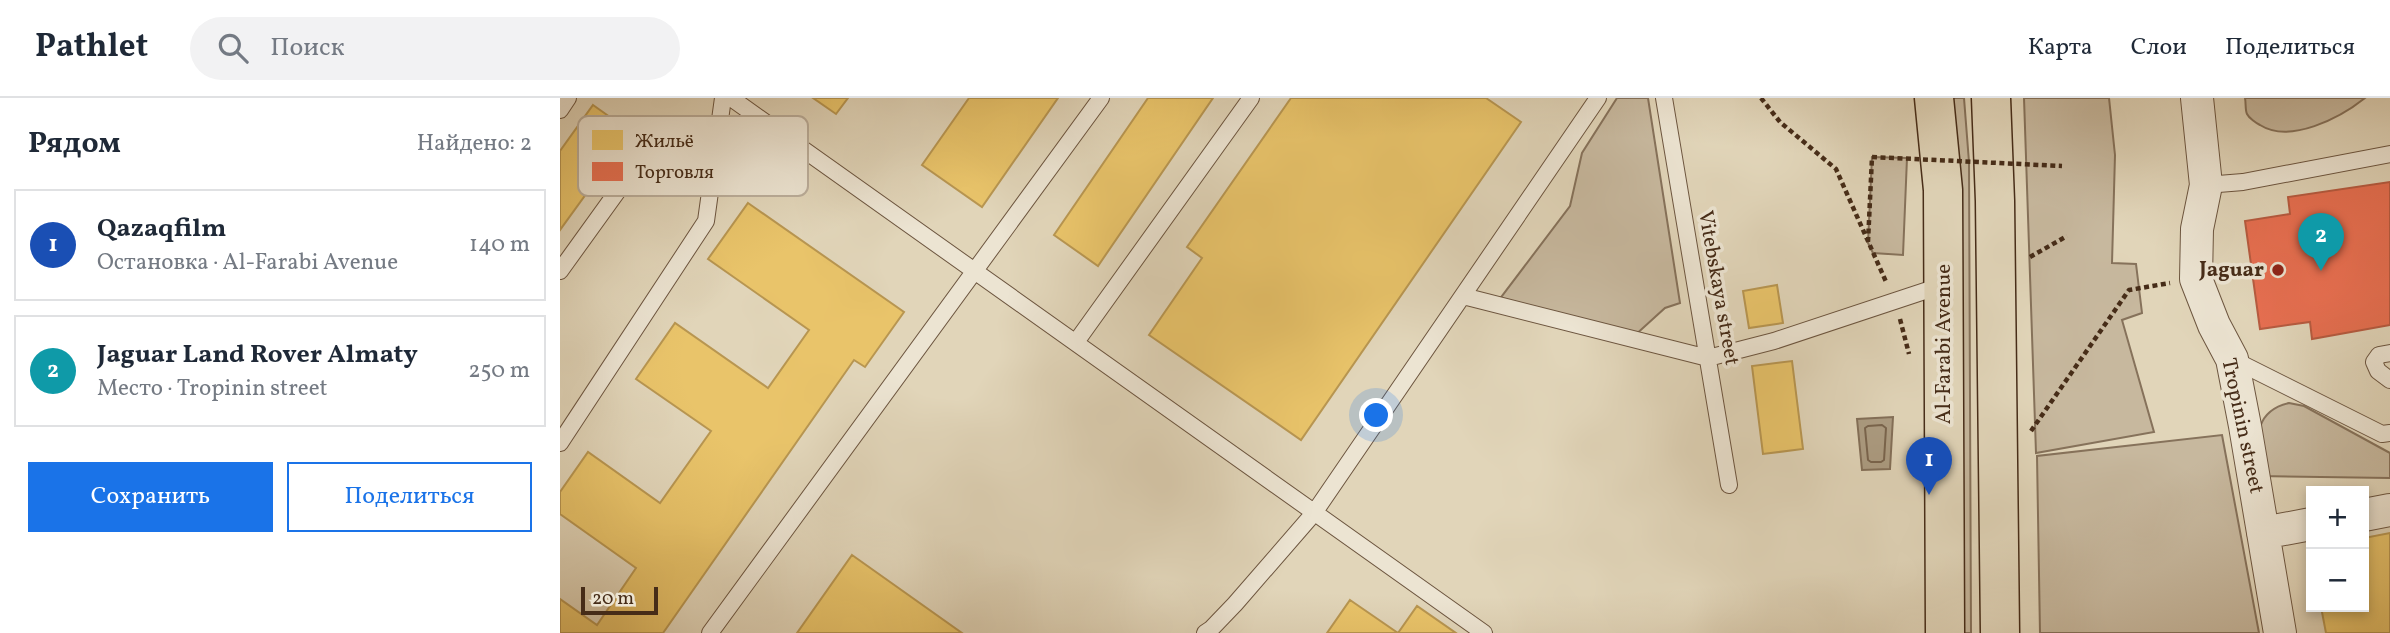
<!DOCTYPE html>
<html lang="ru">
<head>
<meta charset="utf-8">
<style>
  body { margin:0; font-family:Vollkorn,serif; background:#f2f2f3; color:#1f2937 }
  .controls { position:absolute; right:21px; bottom:21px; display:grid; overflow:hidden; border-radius:0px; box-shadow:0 4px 10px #0003 }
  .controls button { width:63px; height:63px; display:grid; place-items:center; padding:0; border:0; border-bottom:2px solid #e0e1e3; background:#fff; color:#1f2937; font:35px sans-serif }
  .scale { position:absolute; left:21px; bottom:18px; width:77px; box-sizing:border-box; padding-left:7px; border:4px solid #462c18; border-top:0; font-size:19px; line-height:24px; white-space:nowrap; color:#462c18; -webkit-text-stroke:5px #ece4d2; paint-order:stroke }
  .you { position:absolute; left:817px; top:318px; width:24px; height:24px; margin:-18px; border:5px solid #fff; border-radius:50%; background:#1a73e8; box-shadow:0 0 0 10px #1a73e833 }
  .badge { display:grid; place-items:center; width:46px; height:46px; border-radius:50%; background:#1a73e8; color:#fff; font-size:23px; font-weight:700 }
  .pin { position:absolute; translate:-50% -58px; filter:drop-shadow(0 2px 4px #0008) }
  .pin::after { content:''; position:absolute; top:37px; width:24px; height:21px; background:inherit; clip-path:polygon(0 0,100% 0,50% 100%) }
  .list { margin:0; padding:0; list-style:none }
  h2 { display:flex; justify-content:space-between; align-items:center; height:91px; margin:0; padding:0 28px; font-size:30px }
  h2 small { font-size:23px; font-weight:400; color:#747a83 }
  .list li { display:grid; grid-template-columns:46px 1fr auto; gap:21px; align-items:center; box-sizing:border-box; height:112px; margin:0 14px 14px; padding:0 14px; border:2px solid #e0e1e3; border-radius:0px }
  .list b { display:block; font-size:26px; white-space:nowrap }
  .list p { margin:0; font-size:23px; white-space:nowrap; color:#747a83 }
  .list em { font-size:23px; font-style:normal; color:#747a83 }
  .actions { display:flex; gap:14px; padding:21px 28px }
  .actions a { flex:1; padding:16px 0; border:2px solid #1a73e8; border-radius:0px; text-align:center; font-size:24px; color:#1a73e8 }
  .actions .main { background:#1a73e8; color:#fff }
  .icon { flex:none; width:38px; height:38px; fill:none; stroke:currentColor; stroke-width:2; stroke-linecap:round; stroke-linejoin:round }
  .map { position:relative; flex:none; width:1830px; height:535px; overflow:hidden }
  header { display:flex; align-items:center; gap:42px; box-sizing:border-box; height:98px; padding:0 35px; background:#fff; border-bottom:2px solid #e0e1e3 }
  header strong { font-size:33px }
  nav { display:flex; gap:38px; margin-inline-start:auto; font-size:24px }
  .search { width:490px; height:63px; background:#f2f2f3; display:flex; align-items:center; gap:18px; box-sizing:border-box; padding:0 24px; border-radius:38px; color:#747a83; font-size:26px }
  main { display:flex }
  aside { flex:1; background:#fff }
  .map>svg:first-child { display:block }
  .green { fill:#c7b89e; stroke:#86725b; stroke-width:2 }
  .water { fill:#ac9c82; stroke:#836f58; stroke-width:2 }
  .homes { fill:#e9c46a; stroke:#b89651; stroke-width:2 }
  .shops { fill:#e76f51; stroke:#b75b40; stroke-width:2 }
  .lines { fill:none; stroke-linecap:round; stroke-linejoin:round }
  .shore { stroke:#79644d; stroke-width:2 }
  .lane-casing { stroke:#6d5640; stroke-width:18 }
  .street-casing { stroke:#6d5640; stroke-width:34 }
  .primary-casing { stroke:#462c18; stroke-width:41 }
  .path { stroke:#462c18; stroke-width:4.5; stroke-dasharray:5 3.5; stroke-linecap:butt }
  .lane { stroke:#ece4d2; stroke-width:16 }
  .street { stroke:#ece4d2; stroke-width:32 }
  .primary { stroke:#e1d5b9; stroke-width:38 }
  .path-bridge { stroke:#462c18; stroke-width:4.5; stroke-dasharray:5 3.5; stroke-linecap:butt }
  .poi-dot { fill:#8f2418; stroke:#ece4d2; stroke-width:2.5 }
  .labels { text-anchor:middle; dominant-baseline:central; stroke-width:7; stroke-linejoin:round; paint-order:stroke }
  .poi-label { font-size:21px; font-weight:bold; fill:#462c18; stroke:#ece4d2; text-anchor:end }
  .street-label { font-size:21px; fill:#462c18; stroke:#ece4d2 }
  .key { fill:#ece4d2; stroke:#baad9a; stroke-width:2 }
  .key-label { font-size:19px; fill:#462c18 }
</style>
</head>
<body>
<header>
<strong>Pathlet</strong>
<div class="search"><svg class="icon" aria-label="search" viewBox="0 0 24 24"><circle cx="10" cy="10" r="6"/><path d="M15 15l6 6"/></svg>Поиск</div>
<nav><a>Карта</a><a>Слои</a><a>Поделиться</a></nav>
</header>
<main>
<aside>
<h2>Рядом<small>Найдено: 2</small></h2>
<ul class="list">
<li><span class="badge" style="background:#1a4fb4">1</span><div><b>Qazaqfilm</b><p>Остановка · Al-Farabi Avenue</p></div><em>140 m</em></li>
<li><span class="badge" style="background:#0f9aa8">2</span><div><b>Jaguar Land Rover Almaty</b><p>Место · Tropinin street</p></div><em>250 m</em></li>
</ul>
<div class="actions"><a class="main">Сохранить</a><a>Поделиться</a></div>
</aside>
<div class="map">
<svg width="1830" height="535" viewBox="0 0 1830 535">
  <rect width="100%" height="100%" fill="#e1d5b9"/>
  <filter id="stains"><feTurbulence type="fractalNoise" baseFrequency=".00286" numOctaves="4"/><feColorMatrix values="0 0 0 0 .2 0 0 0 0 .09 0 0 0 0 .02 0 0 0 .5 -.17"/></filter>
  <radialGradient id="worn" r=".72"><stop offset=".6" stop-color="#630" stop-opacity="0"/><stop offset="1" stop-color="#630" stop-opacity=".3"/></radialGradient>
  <path class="green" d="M1057 0H1088L1120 205 1105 210 1072 240 936 206 1010 108 1022 55Z
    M1386 0H1404L1409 64 1411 535H1399Z
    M1464 0H1549L1555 57 1552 165 1576 166 1582 215 1562 222 1594 334 1476 355Z
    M1685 0H1805C1780 20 1730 46 1700 27 1696 25 1689 20 1687 16 1685 12 1686 4 1685 0Z
    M1312 59 1347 60 1343 157 1313 155 1308 145Z
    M1729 305 1744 308 1830 355V380L1699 378C1698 347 1690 314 1729 305Z
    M1662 337 1699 535H1480L1477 358Z"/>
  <path class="water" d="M1333 319 1330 371 1302 372 1297 321Z"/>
  <path class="homes" d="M253 0H288L276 16Z
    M409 0H498L422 109 362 67Z
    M588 0H653L538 168 494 137Z
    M731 0H926L961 24 741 342 589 237 642 160 627 149Z
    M33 7 71 34 0 132V53Z
    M188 105 344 214 305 269 294 262 103 535H0V501L37 527 76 470 0 416V394L28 354 100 405 151 333 76 281 115 225 208 290 249 232 148 161Z
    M1217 187 1223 225 1189 230 1183 193Z
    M1232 263 1243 351 1203 356 1192 268Z
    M1830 435V535H1766L1761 509H1804V440Z
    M292 457 402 535H237Z
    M790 502 838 535 857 508 896 535H767Z"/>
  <path class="shops" d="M1830 84V227L1752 241 1750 224 1700 231 1685 123 1730 116 1728 99Z"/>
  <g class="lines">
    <path class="shore" d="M1322 327 1326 330 1324 362 1321 364H1311L1308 362 1305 330 1308 328Z"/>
    <g class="lane-casing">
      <path id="lane" d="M171 0 924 535
        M1104 0 1169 387
        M0 12 8 0
        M1646 87 1683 84 1830 56
        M0 173 85 55
        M903 198 1148 260 1214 243 1383 187
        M516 244 691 0
        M1830 255 1819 257 1814 264 1818 273 1830 282
        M1672 261 1822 336 1830 335
        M0 345 146 123 163 0
        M150 535 541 0
        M645 535 651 531 675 506 754 415 1038 0"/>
    </g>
    <g class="street-casing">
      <path id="street" d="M1637 0 1646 87 1637 131 1636 181 1654 227 1672 261 1685 328 1720 535
        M1804 417 1830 412
        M1703 435 1751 426"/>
    </g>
    <g class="primary-casing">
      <path id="primary" d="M1374 0 1383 92 1385 535
        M1431 0 1435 103 1440 535"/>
    </g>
    <path class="path" d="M1201 0 1220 24 1276 71 1327 186
      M1308 144 1312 59
      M1470 159 1507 138
      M1340 221 1349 256
      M1471 333 1569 192 1610 185"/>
    <use href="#lane" class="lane"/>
    <use href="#street" class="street"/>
    <use href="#primary" class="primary"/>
    <path class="path-bridge" d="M1312 59 1502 68"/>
  </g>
  <circle class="poi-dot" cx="1718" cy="172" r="7"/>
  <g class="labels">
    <g class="poi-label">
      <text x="1704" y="172">Jaguar</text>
    </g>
    <g class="street-label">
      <text transform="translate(1158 190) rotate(80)">Vitebskaya street</text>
      <text transform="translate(1384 246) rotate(-90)">Al-Farabi Avenue</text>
      <text transform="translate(1682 328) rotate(78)">Tropinin street</text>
    </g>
  </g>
  <rect x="18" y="18" width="230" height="80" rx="10" class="key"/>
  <rect x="32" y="32" width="31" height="20" fill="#e9c46a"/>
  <rect x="32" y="64" width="31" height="19" fill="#e76f51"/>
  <g class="key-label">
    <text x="75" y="49">Жильё</text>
    <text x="75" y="80">Торговля</text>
  </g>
  <rect width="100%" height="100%" filter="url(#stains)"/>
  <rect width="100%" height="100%" fill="url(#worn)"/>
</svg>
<div class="controls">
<button>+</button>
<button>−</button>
</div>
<div class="scale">20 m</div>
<div class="you"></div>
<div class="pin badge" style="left:1369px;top:397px;background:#1a4fb4">1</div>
<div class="pin badge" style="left:1761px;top:173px;background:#0f9aa8">2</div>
</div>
</main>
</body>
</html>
